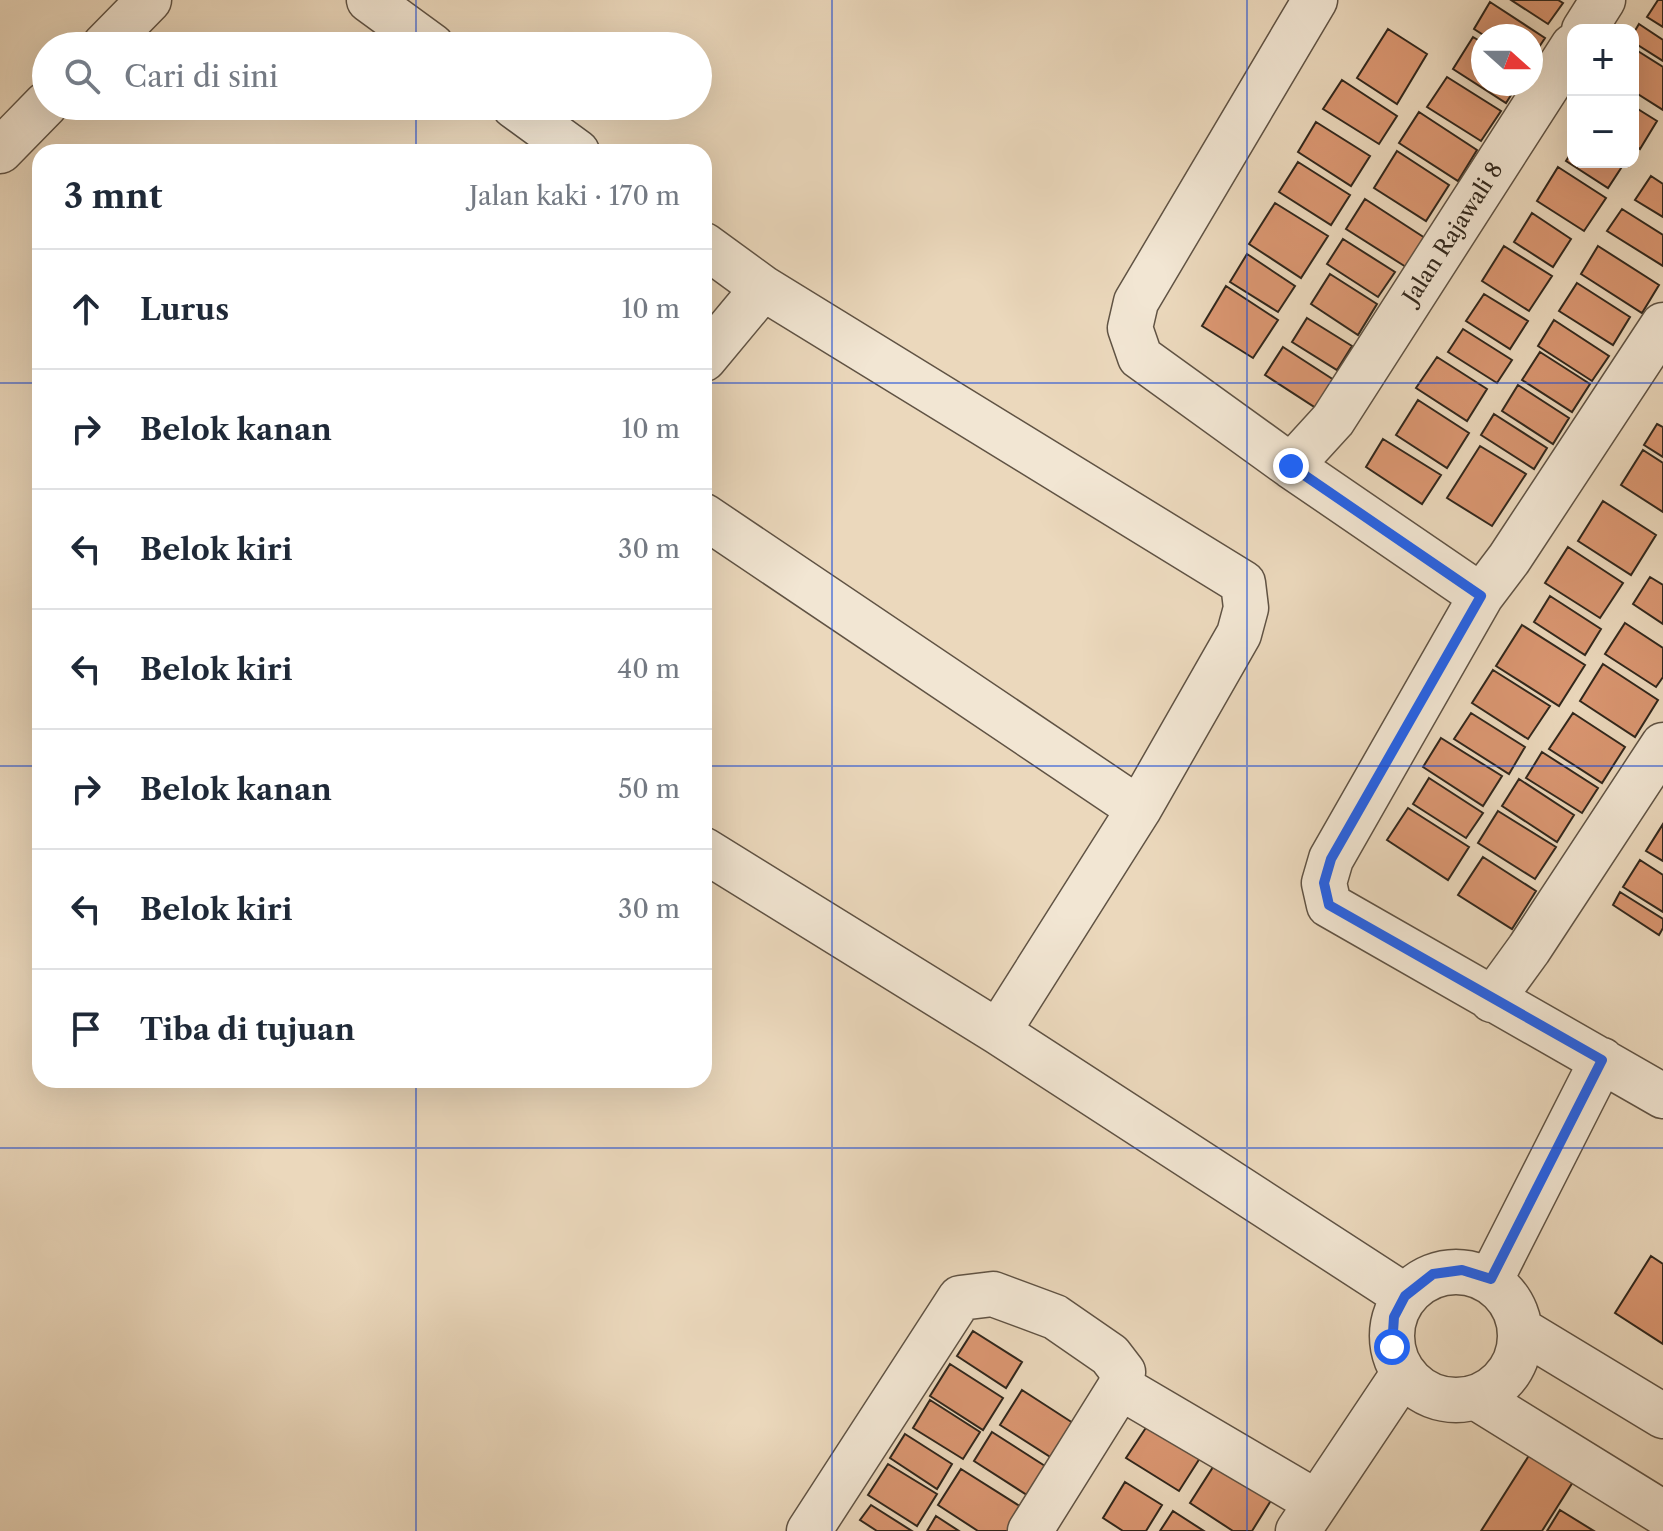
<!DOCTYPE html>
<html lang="id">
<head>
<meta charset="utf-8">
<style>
  body { margin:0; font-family:"Libre Caslon Text",serif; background:#f6f6f7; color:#1f2937 }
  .controls { position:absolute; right:24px; top:24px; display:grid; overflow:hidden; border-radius:16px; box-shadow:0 8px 32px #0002 }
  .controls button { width:72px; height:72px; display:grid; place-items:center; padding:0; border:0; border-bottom:2px solid #e0e1e3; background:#fff; color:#1f2937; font:40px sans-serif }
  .compass { position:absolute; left:1471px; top:24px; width:72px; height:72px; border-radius:50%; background:#fff; box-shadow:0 8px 32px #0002; rotate:111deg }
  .stop { position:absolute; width:24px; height:24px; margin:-18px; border:6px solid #2563eb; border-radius:50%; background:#fff }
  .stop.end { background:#2563eb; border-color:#fff; box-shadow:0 2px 8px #0008 }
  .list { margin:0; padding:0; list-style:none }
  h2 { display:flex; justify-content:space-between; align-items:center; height:104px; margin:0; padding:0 32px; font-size:34px }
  h2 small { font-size:26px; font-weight:400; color:#747a83 }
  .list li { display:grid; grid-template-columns:52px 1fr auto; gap:24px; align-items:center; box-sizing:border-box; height:120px; padding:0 32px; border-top:2px solid #e0e1e3 }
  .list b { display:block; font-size:30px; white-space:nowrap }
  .list em { font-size:26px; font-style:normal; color:#747a83 }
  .icon { flex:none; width:44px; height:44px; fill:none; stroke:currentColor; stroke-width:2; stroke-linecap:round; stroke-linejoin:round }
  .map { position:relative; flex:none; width:1663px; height:1531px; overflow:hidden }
  .search { position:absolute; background:#fff; box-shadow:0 8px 32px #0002; left:32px; top:32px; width:680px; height:88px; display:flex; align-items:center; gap:20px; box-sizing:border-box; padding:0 28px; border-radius:44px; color:#747a83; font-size:30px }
  .panel { position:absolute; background:#fff; box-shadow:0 8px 32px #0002; left:32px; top:144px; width:680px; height:944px; border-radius:24px }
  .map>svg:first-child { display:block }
  .building { fill:#da9671; stroke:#31271c; stroke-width:2 }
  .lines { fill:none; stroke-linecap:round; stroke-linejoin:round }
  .minor-casing { stroke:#605344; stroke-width:47 }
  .minor { stroke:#f2e6d3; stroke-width:44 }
  .route { stroke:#2563eb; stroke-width:10 }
  .grid { fill:none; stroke:#1d4ed8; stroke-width:2; stroke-opacity:0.55 }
  .labels { text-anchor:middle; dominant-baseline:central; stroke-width:7; stroke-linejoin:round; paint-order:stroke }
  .street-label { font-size:22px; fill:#31271c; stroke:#f2e6d3 }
</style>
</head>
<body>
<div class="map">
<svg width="1663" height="1531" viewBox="0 0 1663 1531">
  <rect width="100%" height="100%" fill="#ebd8bc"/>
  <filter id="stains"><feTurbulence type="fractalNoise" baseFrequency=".0025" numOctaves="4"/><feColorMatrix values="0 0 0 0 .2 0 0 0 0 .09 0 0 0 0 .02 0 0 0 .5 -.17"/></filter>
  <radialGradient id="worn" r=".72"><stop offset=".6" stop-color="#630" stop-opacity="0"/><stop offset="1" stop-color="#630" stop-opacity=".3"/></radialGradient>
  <path class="building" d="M1511 0H1558L1563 3 1548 24Z
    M1658 0H1663V27L1647 17Z
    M1490 2 1545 38 1531 59V36H1485L1474 29Z
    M1639 24 1663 40V61L1633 42V34Z
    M1388 29 1427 54 1397 104 1357 78Z
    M1473 37 1483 43V84H1518L1506 103 1453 69Z
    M1633 48 1663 67V110L1633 91Z
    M1447 77 1501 111 1481 141 1427 107Z
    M1342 80 1397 116 1379 144 1323 109Z
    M1633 106 1657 121 1640 149 1633 144Z
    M1419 112 1477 150 1458 181 1399 143Z
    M1316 122 1370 156 1351 186 1298 152Z
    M1573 150V162H1625L1608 188 1566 161Z
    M1397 151 1449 185 1426 221 1374 188Z
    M1298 162 1350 195 1331 225 1279 192Z
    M1558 167 1606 198 1584 231 1537 201Z
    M1651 176 1663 184V217L1635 200Z
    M1365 199 1425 238 1406 267 1346 229Z
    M1275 203 1328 236 1301 278 1249 244Z
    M1622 209 1663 235V266L1607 231Z
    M1532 213 1571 239 1553 267 1514 242Z
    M1343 239 1395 272 1378 297 1327 264Z
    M1504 246 1552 276 1529 311 1482 281Z
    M1598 246 1659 285 1642 313 1581 274Z
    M1247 254 1295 286 1278 312 1230 282Z
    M1330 274 1377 304 1358 335 1311 304Z
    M1577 283 1630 317 1613 345 1559 311Z
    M1226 286 1278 320 1253 358 1202 326Z
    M1484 294 1528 321 1510 349 1466 321Z
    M1307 318 1352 346 1337 370 1292 342Z
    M1554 320 1609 356 1592 381 1538 346Z
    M1463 329 1512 360 1497 383 1448 352Z
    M1283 347 1334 380 1316 408 1265 375Z
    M1540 352 1590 384 1572 412 1522 380Z
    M1437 357 1487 389 1467 421 1416 388Z
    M1518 385 1569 418 1553 444 1502 411Z
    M1418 400 1469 433 1447 468 1396 435Z
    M1494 414 1547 448 1534 469 1481 435Z
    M1657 424 1663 427V457L1644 445Z
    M1383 439 1441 475 1422 504 1366 467Z
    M1480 446 1526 474 1492 526 1447 498Z
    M1643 450 1663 463V512L1621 485Z
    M1603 501 1656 535 1631 575 1578 541Z
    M1568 547 1623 583 1600 618 1545 583Z
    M1650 577 1663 585V624L1633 604Z
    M1550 596 1601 629 1585 655 1534 622Z
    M1625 623 1663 648V677L1656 687 1605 654Z
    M1522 625 1585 665 1559 706 1496 666Z
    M1603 664 1658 700 1635 737 1580 701Z
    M1493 670 1550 706 1528 739 1472 703Z
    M1471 713 1525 747 1509 774 1454 739Z
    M1573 713 1625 747 1602 783 1549 749Z
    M1441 738 1502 776 1483 806 1423 767Z
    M1542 752 1598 788 1582 813 1526 778Z
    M1429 778 1483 813 1466 838 1413 804Z
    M1519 779 1574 815 1557 842 1502 806Z
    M1408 808 1469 847 1448 880 1387 840Z
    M1498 811 1556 847 1535 879 1478 843Z
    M1663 824V861L1646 851Z
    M1483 857 1536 891 1512 929 1458 895Z
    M1640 860 1663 875V912L1623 887Z
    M1620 892 1663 919V928L1659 935 1613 905Z
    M1651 1256 1663 1264V1344L1615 1313Z
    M973 1331 1022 1362 1006 1388 957 1356Z
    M950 1364 1003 1398 983 1430 930 1396Z
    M1022 1390 1073 1423 1052 1458 1000 1425Z
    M930 1400 980 1432 963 1459 913 1428Z
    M1155 1414 1207 1447 1179 1491 1126 1458Z
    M992 1432 1045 1466 1027 1495 974 1461Z
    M905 1434 952 1464 937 1489 890 1458Z
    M1535 1446 1578 1474 1542 1531H1481Z
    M1224 1450 1280 1486 1252 1531H1233L1190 1503Z
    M888 1464 937 1494 917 1526 868 1495Z
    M961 1469 1026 1510 1014 1531H978L938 1505Z
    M1125 1482 1162 1505 1146 1531H1123L1103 1518Z
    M871 1505 912 1531H877L860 1520Z
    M1560 1510 1594 1531H1547Z
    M1173 1511 1204 1531H1160Z
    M936 1516 959 1531H927Z"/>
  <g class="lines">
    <g class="minor-casing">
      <path id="minor" d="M369 0 432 46
        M1315 0 1136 302 1130 328 1140 357 1291 466 1481 596
        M1584 30 1603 0
        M104 46 149 0
        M514 106 577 152
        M0 151 46 104
        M704 245 763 288 1243 583 1246 608 1239 634 1139 809 998 1032
        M1663 325 1509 559 1481 596 1331 859 1324 883 1329 905 1663 1096
        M704 359 763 288
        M1291 466 1333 420 1573 46
        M704 516 1139 809
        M704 850 998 1032 1405 1296
        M1492 1000 1529 949 1663 745
        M1392 1336a64 64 0 1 1 128 0a64 64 0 1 1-128 0Z
        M1491 1279 1602 1060
        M1521 1330 1663 1416
        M1120 1387 1316 1502
        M1477 1398 1663 1513
        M809 1531 960 1298 993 1294 1055 1317 1110 1355 1123 1372 1120 1387 1030 1531
        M1298 1531 1403 1374"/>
    </g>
    <use href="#minor" class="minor"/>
  </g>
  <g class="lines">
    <path class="route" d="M1291 466 1481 596 1331 859 1324 883 1329 905 1602 1060 1491 1279 1462 1270 1433 1274 1405 1296 1394 1317 1392 1347"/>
  </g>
  <path class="grid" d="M416 0V46M832 0V1531M1247 0V1531M416 106V152M0 383H40M704 383H1663M0 766H40M704 766H1663M416 1080V1531M0 1148H1663"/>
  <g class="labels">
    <g class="street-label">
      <text transform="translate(1453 233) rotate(-57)">Jalan Rajawali 8</text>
    </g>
  </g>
  <rect width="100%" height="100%" filter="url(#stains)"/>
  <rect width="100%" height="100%" fill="url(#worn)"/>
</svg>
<div class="controls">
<button>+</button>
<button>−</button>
</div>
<svg class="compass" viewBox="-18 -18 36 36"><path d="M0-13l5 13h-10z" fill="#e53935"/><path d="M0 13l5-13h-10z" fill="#747a83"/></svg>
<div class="stop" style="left:1392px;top:1347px"></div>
<div class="stop end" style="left:1291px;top:466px"></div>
<div class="search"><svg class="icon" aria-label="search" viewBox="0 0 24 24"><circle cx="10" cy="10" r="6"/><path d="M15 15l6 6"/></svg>Cari di sini</div>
<section class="panel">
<h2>3 mnt<small>Jalan kaki · 170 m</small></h2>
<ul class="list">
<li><svg class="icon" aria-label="ahead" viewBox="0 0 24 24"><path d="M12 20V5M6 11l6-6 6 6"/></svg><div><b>Lurus</b></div><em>10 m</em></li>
<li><svg class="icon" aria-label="right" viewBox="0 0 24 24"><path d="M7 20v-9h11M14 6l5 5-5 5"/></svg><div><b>Belok kanan</b></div><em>10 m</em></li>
<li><svg class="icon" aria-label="left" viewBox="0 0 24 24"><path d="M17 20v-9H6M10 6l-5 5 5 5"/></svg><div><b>Belok kiri</b></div><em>30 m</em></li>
<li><svg class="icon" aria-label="left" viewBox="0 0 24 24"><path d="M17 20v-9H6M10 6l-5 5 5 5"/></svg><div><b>Belok kiri</b></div><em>40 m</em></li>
<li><svg class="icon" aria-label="right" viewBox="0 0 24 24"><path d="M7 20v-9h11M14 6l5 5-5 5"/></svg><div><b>Belok kanan</b></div><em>50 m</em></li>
<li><svg class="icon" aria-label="left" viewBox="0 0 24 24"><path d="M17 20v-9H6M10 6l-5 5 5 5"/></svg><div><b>Belok kiri</b></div><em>30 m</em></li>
<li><svg class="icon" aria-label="arrive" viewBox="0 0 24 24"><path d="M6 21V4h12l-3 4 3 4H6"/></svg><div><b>Tiba di tujuan</b></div></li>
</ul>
</section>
</div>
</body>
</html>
